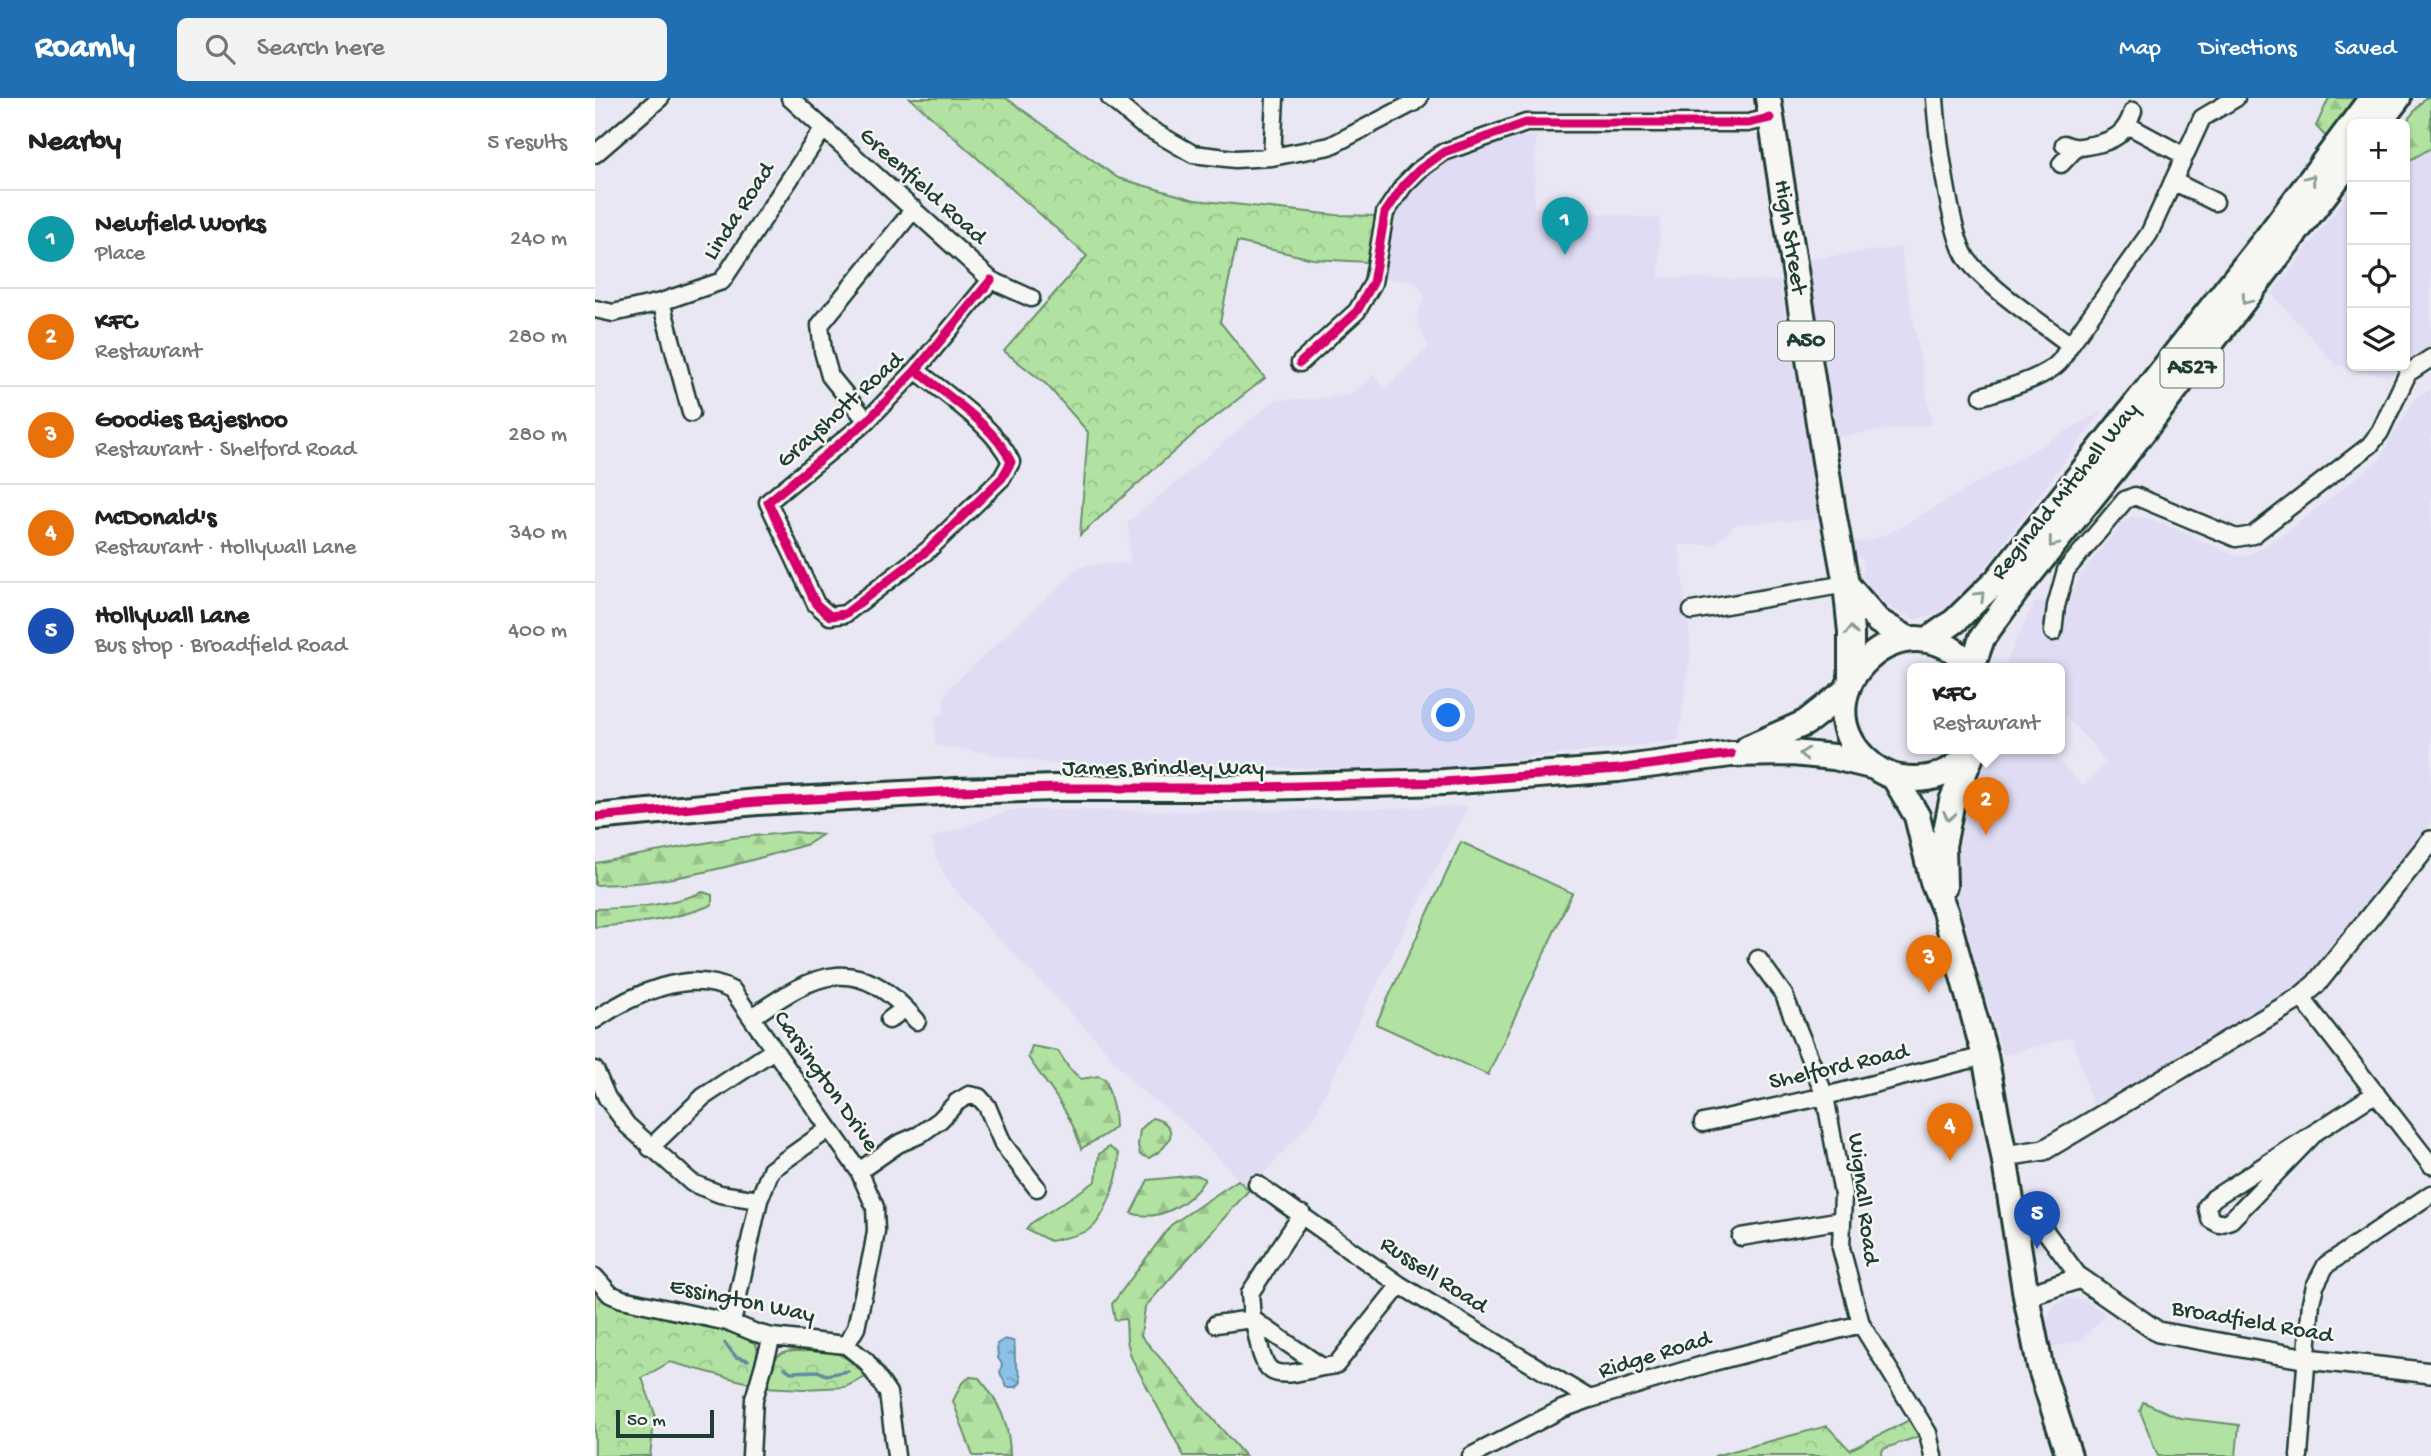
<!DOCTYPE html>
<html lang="en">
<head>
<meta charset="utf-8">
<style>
  body { margin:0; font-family:"Gochi Hand",sans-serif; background:#f2f2f2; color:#222 }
  .controls { position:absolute; right:21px; top:21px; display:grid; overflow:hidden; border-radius:10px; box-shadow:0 2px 5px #0004 }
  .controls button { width:63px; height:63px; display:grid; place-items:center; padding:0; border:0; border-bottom:2px solid #e0e0e0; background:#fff; color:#222; font:35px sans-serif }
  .scale { position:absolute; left:21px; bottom:18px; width:98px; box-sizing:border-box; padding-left:7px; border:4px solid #1f3d34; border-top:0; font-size:19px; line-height:24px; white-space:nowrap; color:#1f3d34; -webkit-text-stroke:5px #f6f6f2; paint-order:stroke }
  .you { position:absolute; left:854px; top:618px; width:24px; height:24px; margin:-18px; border:5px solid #fff; border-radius:50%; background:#1a73e8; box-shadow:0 0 0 10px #1a73e833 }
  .badge { display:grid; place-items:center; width:46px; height:46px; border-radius:50%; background:#1f6fb2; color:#fff; font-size:23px; font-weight:700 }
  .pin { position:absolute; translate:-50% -58px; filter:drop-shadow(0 2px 4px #0008) }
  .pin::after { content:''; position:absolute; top:37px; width:24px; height:21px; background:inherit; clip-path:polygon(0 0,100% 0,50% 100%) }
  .popup { position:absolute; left:1312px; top:565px; width:158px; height:91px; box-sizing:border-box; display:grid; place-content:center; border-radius:10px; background:#fff; filter:drop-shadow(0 2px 5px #0005); font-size:23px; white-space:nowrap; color:#767676 }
  .popup b { font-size:26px; color:#222 }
  .popup::after { content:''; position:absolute; left:50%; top:100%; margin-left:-14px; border:14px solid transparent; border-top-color:#fff }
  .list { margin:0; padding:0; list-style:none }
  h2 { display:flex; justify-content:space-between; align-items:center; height:91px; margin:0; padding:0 28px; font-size:30px }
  h2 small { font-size:23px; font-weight:400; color:#767676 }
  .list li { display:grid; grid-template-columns:46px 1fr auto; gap:21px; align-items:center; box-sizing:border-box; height:98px; padding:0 28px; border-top:2px solid #e0e0e0 }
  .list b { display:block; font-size:26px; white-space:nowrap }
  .list p { margin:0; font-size:23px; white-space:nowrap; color:#767676 }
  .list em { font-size:23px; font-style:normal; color:#767676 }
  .icon { flex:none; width:38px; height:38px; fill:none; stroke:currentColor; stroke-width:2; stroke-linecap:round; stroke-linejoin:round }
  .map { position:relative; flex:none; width:1836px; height:1358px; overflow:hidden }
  header { display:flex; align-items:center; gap:42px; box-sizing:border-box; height:98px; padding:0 35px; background:#1f6fb2; color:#fff }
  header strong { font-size:33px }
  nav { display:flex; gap:38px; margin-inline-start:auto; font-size:24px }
  .search { width:490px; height:63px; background:#f2f2f2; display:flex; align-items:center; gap:18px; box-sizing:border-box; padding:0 24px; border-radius:10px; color:#767676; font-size:26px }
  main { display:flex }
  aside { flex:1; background:#fff }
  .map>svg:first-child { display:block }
  .built { fill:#e0dcf4 }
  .green { fill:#b2e2a2; stroke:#68906b; stroke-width:2 }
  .forest { fill:url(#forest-firs); stroke:#68906b; stroke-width:2 }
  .park { fill:url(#park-crowns); stroke:#68906b; stroke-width:2 }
  .water { fill:url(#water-ripples); stroke:#608ca1; stroke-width:2 }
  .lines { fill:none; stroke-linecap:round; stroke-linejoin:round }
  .stream { stroke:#608ca1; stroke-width:3.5 }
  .minor-casing { stroke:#1f3d34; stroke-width:21 }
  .tertiary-casing { stroke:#1f3d34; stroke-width:24 }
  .primary-casing { stroke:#1f3d34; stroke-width:30 }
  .minor { stroke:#f6f6f2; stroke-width:16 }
  .tertiary { stroke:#f6f6f2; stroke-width:19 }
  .primary { stroke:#f6f6f2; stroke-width:24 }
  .cycleway-casing { stroke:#f6f6f2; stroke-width:13 }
  .cycleway { stroke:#d6006c; stroke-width:9 }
  .oneway { stroke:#8a9a93 }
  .labels { text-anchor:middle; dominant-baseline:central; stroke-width:5; stroke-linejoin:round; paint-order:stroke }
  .shield { fill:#f6f6f2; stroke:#60746d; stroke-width:2 }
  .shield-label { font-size:23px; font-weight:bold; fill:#1f3d34 }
  .street-label { font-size:24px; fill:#1f3d34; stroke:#f6f6f2 }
</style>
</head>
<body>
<header>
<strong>Roamly</strong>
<div class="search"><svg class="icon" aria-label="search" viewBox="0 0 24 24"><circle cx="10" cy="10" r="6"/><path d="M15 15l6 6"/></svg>Search here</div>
<nav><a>Map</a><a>Directions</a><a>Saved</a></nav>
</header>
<main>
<aside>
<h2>Nearby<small>5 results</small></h2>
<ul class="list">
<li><span class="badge" style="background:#0f9aa8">1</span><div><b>Newfield Works</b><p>Place</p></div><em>240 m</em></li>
<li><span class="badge" style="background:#e8710a">2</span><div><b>KFC</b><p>Restaurant</p></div><em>280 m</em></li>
<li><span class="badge" style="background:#e8710a">3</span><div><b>Goodies Bajeshoo</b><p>Restaurant · Shelford Road</p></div><em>280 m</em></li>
<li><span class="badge" style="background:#e8710a">4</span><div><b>McDonald's</b><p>Restaurant · Hollywall Lane</p></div><em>340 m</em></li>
<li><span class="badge" style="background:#1a4fb4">5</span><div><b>Hollywall Lane</b><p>Bus stop · Broadfield Road</p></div><em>400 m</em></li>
</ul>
</aside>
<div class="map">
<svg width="1836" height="1358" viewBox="0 0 1836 1358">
  <defs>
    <pattern id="forest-firs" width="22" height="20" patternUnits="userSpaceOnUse" patternTransform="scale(1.75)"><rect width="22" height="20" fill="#b2e2a2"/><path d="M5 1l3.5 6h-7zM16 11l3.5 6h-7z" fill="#99c38c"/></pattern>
    <pattern id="park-crowns" width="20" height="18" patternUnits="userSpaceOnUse" patternTransform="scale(1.75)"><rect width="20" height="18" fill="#b2e2a2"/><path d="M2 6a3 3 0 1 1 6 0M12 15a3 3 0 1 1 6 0" fill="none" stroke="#99c38c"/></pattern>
    <pattern id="water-ripples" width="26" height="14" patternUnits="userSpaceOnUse" patternTransform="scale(1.75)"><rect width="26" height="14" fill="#8bc0e9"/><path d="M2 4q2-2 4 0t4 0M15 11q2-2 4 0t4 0" fill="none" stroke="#719dbe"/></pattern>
  </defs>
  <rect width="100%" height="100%" fill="#e9e7f3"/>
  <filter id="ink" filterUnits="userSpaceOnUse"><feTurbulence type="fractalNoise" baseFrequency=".0143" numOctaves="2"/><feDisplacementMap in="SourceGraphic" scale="14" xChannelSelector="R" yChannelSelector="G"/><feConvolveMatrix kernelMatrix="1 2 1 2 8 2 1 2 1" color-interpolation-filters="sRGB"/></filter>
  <g filter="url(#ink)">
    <path class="built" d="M941 38 939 109 1065 121 1064 179 1184 183 1227 421 1141 426 1119 447H1084L1096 552 1083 643 835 671 469 668 341 647 339 618 349 616V600L354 590 483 471 493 467 535 465 533 424 680 302 732 300 757 296 778 277 790 291 833 249 821 221 830 198 821 183 785 181 797 118 814 89 836 72 907 40Z
      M1836 50V251L1793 279 1741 267 1677 196 1757 91V268H1810V65Z
      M1305 149 1337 326 1238 339 1210 162Z
      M1836 291V725L1709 882 1698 892 1498 1009 1477 939 1408 957 1362 799V764L1374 697 1387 671 1403 651H1452L1488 688 1511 665 1497 646 1465 613 1464 571H1408L1421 542 1439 505 1451 502H1475L1485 477 1528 424 1538 418 1554 420 1642 458 1654 457 1692 434 1784 362 1820 300Z
      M1508 312 1380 483 1362 503 1337 518 1321 521 1299 512 1278 494 1266 477 1269 471 1267 461 1261 459 1256 445 1277 442 1301 432Z
      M873 708 770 910 718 1021 654 1092 591 1027 540 987 497 937 396 833 352 782 341 760 337 740 416 712 651 713Z
      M1474 1200 1491 1202 1511 1217 1486 1242 1457 1249 1452 1227 1453 1219 1459 1209Z"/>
    <path class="green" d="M866 744 977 795 893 977 781 926Z
      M1548 1304 1585 1320 1644 1327 1641 1358H1563L1545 1313Z"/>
    <path class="forest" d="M1734 0H1759L1731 39 1721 28Z
      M1830 0H1836V50L1810 65 1809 26Z
      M201 734 227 737 213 746C141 767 76 787 0 787V765L137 740Z
      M108 794 117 797V807C78 822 41 826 0 829V811C37 810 73 808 108 794Z
      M437 948 463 953 474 970 486 981 504 978 511 982 519 1013 520 1029C510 1039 497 1043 486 1051 478 1016 453 989 433 959Z
      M557 1020C589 1028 574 1049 554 1060L545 1057 543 1047 545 1032Z
      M514 1049 523 1055C527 1073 510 1122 494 1132 484 1138 467 1140 455 1143L431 1131 435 1126 501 1083 504 1056Z
      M602 1077 610 1081C596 1105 564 1125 536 1115L553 1082Z
      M643 1082 654 1092 550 1209 546 1238 650 1358H589L536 1259 532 1243 531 1221 520 1222 517 1206 576 1127Z
      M375 1279 384 1280C404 1303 415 1327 415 1358H378L358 1303 367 1285Z"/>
    <path class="park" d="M315 0H411L523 80 600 102 741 117 784 118 772 164 718 161 642 144 625 224 670 280 601 334 485 437 493 334 452 287 409 253 492 158Z
      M0 1179 7 1188 111 1219 159 1242 163 1252 166 1280C172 1274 176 1264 183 1258 190 1252 200 1253 209 1253 240 1252 251 1255 271 1279L250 1289 208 1291 169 1289 75 1264 47 1280 60 1316 55 1358H0Z
      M1322 1318 1333 1335 1288 1351 1286 1358H1119L1232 1328 1255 1352Z"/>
    <path class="water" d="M410 1241 418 1243C422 1251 418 1259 421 1266 423 1273 426 1276 426 1284L421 1289H412L405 1275 407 1266 403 1260 402 1246Z"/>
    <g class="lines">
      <path class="stream" d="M130 1245 141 1259 153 1262
        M190 1270 196 1274 223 1273 231 1277 253 1273"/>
      <g class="minor-casing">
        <path id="minor" d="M195 0 396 182 436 200
          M515 0 546 26 598 56 640 61 677 59 735 48 818 5 824 0
          M1340 0C1342 33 1355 137 1372 161 1394 191 1445 223 1475 247
          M1534 28 1588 57
          M1469 46C1480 51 1485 49 1497 47 1519 43 1531 36 1538 13
          M0 56 65 0
          M677 59 680 0
          M1466 66 1480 51
          M1578 83 1620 104
          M66 204 96 315
          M0 211 18 215 66 204 127 183 228 31
          M705 265 762 213 778 185 790 115 809 87 824 72 849 54 931 25H1153L1175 20
          M321 272C351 297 400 328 416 364L407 380 333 452 250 516 235 518 221 506 173 404 272 323 321 272 396 182
          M1387 298C1409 291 1452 280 1466 262 1469 257 1472 252 1475 247L1554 136 1607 20 1641 0
          M272 323 235 278 228 253 225 227 319 111
          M1097 513 1251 486
          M1458 534 1461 508 1471 472 1530 402 1540 398 1641 440 1658 437 1775 347 1785 334 1813 275 1836 260
          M1163 861 1189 897 1230 998 1248 1096 1246 1150 1266 1226 1333 1335 1338 1358
          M1706 899 1836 1067
          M157 919C224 873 261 854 322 923
          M0 922C36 897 95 869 138 893L264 1073 280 1109 281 1133 278 1151 261 1230 251 1247
          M294 922 310 910
          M0 972 12 1000 32 1027 97 1085 125 1096 164 1102
          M1108 1025 1230 998 1390 958
          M1722 1033 1636 1122 1624 1126 1615 1121 1612 1108 1619 1100 1781 995
          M55 1050 108 999 179 952
          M264 1073 303 1046 324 1037 345 1022 362 1004 374 997 384 999 392 1008 408 1046 442 1090
          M662 1086 805 1187 995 1301
          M707 1116 655 1195 657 1221 727 1269 741 1267 805 1187
          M1448 1130 1485 1180
          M1146 1139 1247 1122
          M0 1179 15 1196 27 1201 137 1225 161 1235 177 1239 251 1247 271 1263 293 1295 301 1358
          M659 1223C670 1278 670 1283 727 1269
          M137 1225 164 1102 176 1072 234 1031
          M621 1226 657 1221
          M156 1358 159 1301 177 1239
          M876 1358 967 1311 995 1301 1118 1264 1266 1226
          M1704 1358 1716 1204 1720 1188 1731 1167 1836 1096"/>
      </g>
      <g class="tertiary-casing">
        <path id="tertiary" d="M1409 1058 1449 1052 1706 899 1721 886 1836 743
          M1431 1198 1485 1180 1563 1234 1713 1261 1836 1275"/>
      </g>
      <g class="primary-casing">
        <path id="primary" d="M1173 0 1238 414 1251 486 1256 534V580
          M1783 26 1803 0
          M1251 486 1283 523 1313 541
          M1333 542 1360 523 1402 482 1675 136 1777 0
          M1377 569 1387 540 1422 492 1520 370 1757 61
          M1153 650 1210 625 1252 592
          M1377 653C1357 676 1336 684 1306 680 1291 678 1279 670 1269 660 1202 592 1314 490 1378 571
          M1299 679 1322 718 1338 784 1350 813 1390 958 1409 1058 1431 1198 1445 1268 1474 1358
          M0 719 162 704 362 693 460 690H635L849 684 1023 671 1136 656 1197 655 1239 659 1276 668
          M1349 788 1348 748 1357 703 1376 658"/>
      </g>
      <use href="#minor" class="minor"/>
      <use href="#tertiary" class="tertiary"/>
      <use href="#primary" class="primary"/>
      <g class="cycleway-casing">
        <path id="cycleway" d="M705 265 762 213 778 185 790 115 809 87 824 72 849 54 931 25H1153L1175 20
          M321 272C351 297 400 328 416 364L407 380 333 452 250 516 235 518 221 506 173 404 272 323 321 272 396 182
          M0 719 162 704 362 693 460 690H635L849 684 1023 671 1136 656"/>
      </g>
      <use href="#cycleway" class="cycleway"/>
    </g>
    <defs><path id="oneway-chevron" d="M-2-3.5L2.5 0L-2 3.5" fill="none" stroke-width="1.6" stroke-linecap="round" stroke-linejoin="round" transform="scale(1.75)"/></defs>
    <g class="oneway">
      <use href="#oneway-chevron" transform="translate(1716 81) rotate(-53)"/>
      <use href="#oneway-chevron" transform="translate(1651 202) rotate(128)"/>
      <use href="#oneway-chevron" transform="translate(1458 445) rotate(128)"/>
      <use href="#oneway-chevron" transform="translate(1385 498) rotate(-45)"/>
      <use href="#oneway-chevron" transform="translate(1256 533) rotate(-93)"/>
      <use href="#oneway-chevron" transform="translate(1209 656) rotate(-175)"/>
      <use href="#oneway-chevron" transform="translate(1354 718) rotate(102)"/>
    </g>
  </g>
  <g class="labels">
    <g class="shield">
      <rect x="1183" y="223.5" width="56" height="39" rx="5"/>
      <rect x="1565.5" y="250.5" width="63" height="39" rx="5"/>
    </g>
    <g class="shield-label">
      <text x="1211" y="243">A50</text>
      <text x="1597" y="270">A527</text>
    </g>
    <g class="street-label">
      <text transform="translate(327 89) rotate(42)">Greenfield Road</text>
      <text transform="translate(145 114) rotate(-57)">Linda Road</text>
      <text transform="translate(1194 139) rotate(81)">High Street</text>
      <text transform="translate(246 313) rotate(-42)">Grayshott Road</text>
      <text transform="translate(1471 394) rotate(-51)">Reginald Mitchell Way</text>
      <text x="568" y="671">James Brindley Way</text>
      <text transform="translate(1244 970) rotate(-13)">Shelford Road</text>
      <text transform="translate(230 984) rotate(55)">Carsington Drive</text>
      <text transform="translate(1267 1101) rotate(83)">Wignall Road</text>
      <text transform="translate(838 1178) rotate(33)">Russell Road</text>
      <text transform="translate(147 1204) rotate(12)">Essington Way</text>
      <text transform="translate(1657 1225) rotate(10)">Broadfield Road</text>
      <text transform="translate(1060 1258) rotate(-17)">Ridge Road</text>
    </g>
  </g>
</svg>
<div class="controls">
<button>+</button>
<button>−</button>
<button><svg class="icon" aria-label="locate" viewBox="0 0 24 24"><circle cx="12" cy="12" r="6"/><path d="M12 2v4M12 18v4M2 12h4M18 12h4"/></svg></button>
<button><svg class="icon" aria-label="layers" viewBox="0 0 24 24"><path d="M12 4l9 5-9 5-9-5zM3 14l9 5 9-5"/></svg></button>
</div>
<div class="scale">50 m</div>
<div class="you"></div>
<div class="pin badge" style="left:970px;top:157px;background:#0f9aa8">1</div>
<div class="pin badge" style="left:1391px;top:737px;background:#e8710a">2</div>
<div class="popup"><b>KFC</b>Restaurant</div>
<div class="pin badge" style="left:1334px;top:895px;background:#e8710a">3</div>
<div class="pin badge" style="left:1355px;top:1063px;background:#e8710a">4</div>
<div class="pin badge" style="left:1442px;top:1151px;background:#1a4fb4">5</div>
</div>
</main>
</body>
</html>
